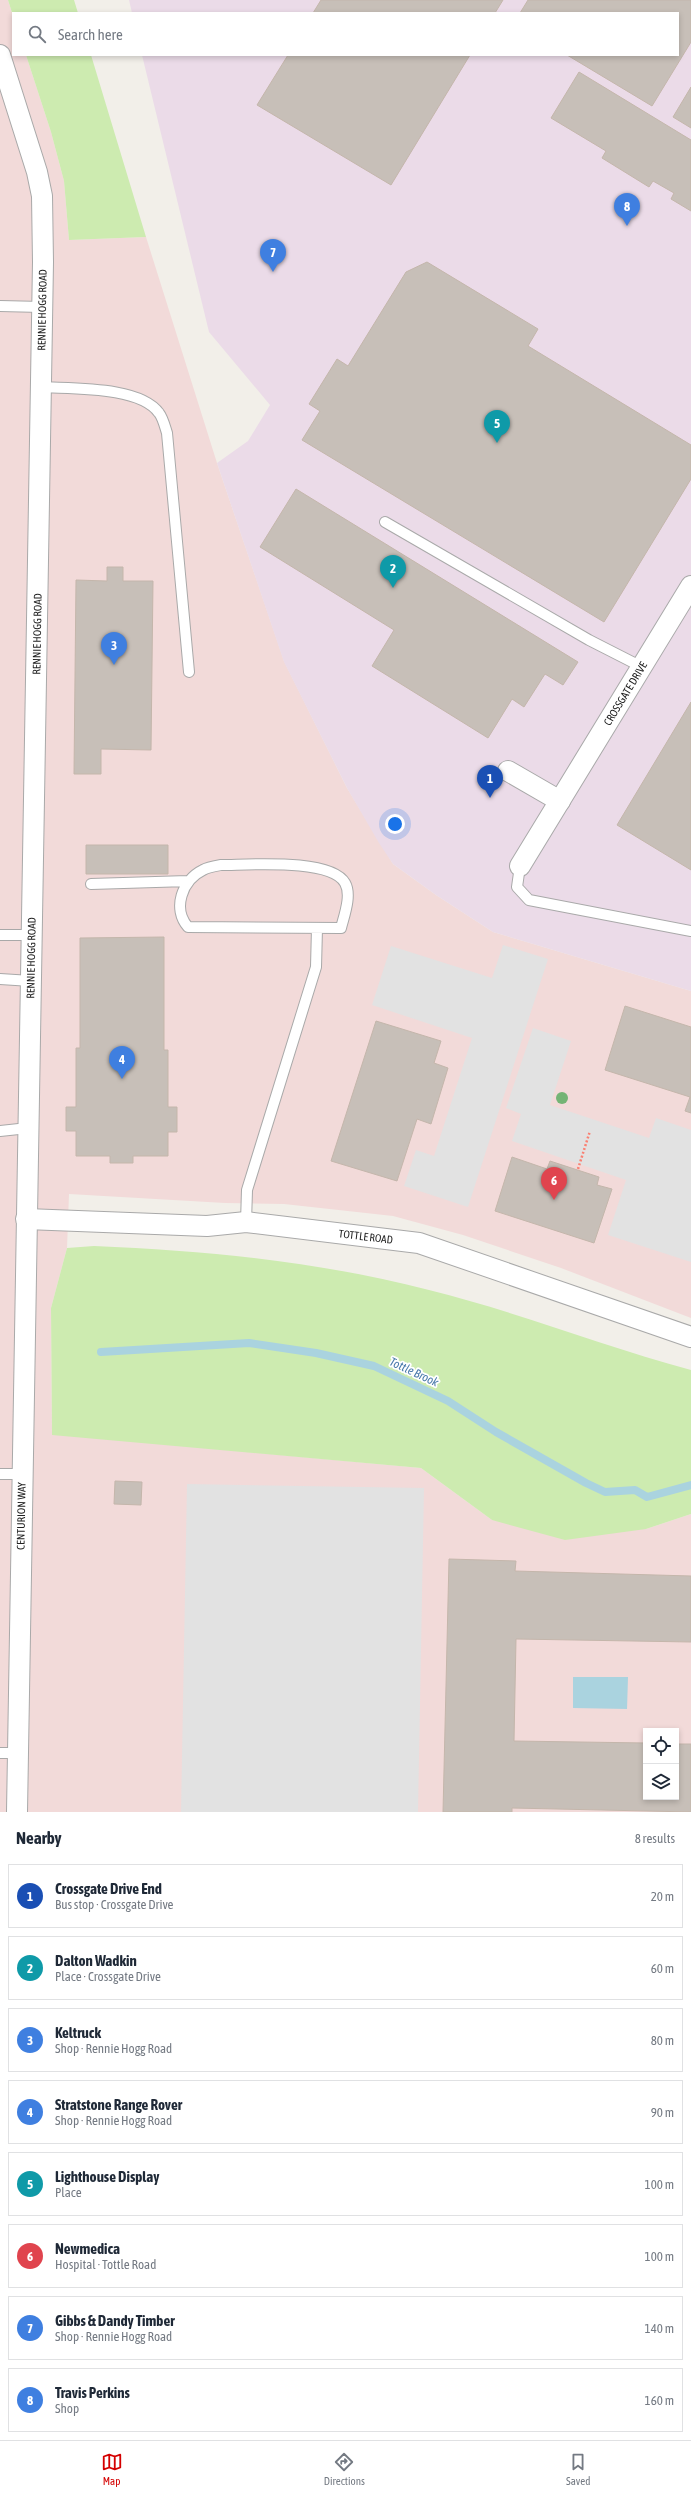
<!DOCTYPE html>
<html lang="en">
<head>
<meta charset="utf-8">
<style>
  body { margin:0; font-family:"Asap Condensed",sans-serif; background:#f6f6f7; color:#1f2937 }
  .controls { position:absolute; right:12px; bottom:12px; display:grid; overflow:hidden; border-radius:0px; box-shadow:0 2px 6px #0003 }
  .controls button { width:36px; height:36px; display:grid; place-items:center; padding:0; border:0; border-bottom:1px solid #e0e1e3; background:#fff; color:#1f2937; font:20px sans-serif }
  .you { position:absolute; left:395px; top:824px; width:14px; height:14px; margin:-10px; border:3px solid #fff; border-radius:50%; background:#1a73e8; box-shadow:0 0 0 6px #1a73e833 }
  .badge { display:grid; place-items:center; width:26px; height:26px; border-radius:50%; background:#d40000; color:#fff; font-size:13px; font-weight:700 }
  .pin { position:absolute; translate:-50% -33px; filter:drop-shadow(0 1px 2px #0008) }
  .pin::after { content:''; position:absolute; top:21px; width:14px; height:12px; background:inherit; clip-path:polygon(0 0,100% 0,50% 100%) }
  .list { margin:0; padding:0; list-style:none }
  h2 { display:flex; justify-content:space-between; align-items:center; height:52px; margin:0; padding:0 16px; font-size:17px }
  h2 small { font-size:13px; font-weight:400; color:#747a83 }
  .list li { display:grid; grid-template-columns:26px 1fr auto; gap:12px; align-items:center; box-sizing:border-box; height:64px; margin:0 8px 8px; padding:0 8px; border:1px solid #e0e1e3; border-radius:0px }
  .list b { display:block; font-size:15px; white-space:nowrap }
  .list p { margin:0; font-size:13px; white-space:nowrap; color:#747a83 }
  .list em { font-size:13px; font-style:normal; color:#747a83 }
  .icon { flex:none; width:22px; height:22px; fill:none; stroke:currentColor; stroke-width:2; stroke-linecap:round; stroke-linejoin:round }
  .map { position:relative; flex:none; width:691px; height:1812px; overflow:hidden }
  .search { position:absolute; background:#fff; box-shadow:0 2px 6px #0003; left:12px; right:12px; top:12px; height:44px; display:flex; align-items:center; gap:10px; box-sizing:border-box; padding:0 14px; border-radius:0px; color:#747a83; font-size:15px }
  .sheet { height:628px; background:#fff }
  nav { display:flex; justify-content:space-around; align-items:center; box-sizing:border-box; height:56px; border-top:1px solid #e0e1e3; background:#fff; font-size:11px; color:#747a83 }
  nav a { display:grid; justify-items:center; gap:2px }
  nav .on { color:#d40000 }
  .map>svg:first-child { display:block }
  .commercial { fill:#f2dad9; fill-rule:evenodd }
  .industrial { fill:#ebdbe8 }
  .grass { fill:#cdebb0 }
  .parking { fill:#e2e2e2 }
  .water { fill:#aad3df }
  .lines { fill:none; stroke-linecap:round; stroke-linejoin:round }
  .stream { stroke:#aad3df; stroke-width:8 }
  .building { fill:#c7bfb8; stroke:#c4b6ab }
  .service-casing { stroke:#a9a9a9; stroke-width:12 }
  .minor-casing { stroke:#a9a9a9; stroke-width:22 }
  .path { stroke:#fa8072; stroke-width:2.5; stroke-dasharray:2 2; stroke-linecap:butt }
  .service { stroke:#fff; stroke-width:10 }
  .minor { stroke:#fff; stroke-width:20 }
  .tree { fill:#74b475 }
  .labels { text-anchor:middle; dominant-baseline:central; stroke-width:3.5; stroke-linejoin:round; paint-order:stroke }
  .street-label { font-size:11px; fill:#222; stroke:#fff }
  .water-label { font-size:12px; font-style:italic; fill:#4a7aab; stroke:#fff }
</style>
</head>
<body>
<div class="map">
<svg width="691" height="1812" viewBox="0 0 691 1812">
  <rect width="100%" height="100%" fill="#f2efe9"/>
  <path class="commercial" d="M0 0H8L13 16V55H26L51 132 64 181 69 240 146 237 217 463 284 661 347 788 393 864 436 895 493 932 691 991V1318L561 1268 463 1235 393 1216 284 1204 225 1203 69 1194 67 1248 51 1308 52 1434 421 1468 492 1520 646 1529 691 1514V1812H0ZM646 1731H676V1797H646Z"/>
  <path class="industrial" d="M129 0H691V991L493 932 436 895 393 864 379 843 347 788 284 662 217 463 248 441 270 405 209 332 142 55H678V13H132Z"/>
  <path class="grass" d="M8 0H74L78 13H13V16Z
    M26 55H91L146 237 69 240 64 181 51 132Z
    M94 1246C210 1251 316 1261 429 1290 518 1312 603 1346 691 1370V1514L646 1529 565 1540 492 1520 421 1468 52 1435 51 1308 67 1248Z"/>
  <path class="parking" d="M503 945 548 959 468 1207 404 1186 416 1150 434 1156 472 1038 372 1005 391 946 492 978Z
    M533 1028 571 1041 550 1105 649 1138 656 1118 691 1130V1262L608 1235 626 1180 512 1141 521 1114 506 1108Z
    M187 1484 424 1488 418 1812H181Z"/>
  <path class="water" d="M573 1677H628L627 1709 573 1708Z"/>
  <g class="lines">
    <path class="stream" d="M101 1352 249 1343 316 1353 374 1366 448 1401 496 1432 586 1483 605 1492 635 1490 647 1497 691 1485"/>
  </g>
  <path class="building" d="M321 0H503L495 13H313Z
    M528 0H691V42L652 106 567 55H678V13H520Z
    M288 55H470L391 185 257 105Z
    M579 72 691 140V211L671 199 674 193 653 181 649 187 602 158 606 151 551 118Z
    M691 87V128L673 117Z
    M427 262 538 329 528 346 691 445V479L604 622 302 440 320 411 309 404 337 359 348 366 406 272Z
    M296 489 578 662 563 685 545 674 524 707 512 699 488 738 372 666 394 630 260 547Z
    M107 567H123V581H153L151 750 101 749V774H74L76 580 107 581Z
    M691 702V870L617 825Z
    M86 845H168V874H86Z
    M164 937V1050H168V1107H177V1132H168V1156H133V1163H110V1156H76V1131H66V1107H76V1048H80V938Z
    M625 1006 691 1027V1113L685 1111 690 1097 605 1070Z
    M376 1021 441 1041 434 1063 448 1068 431 1124 417 1119 397 1181 331 1161Z
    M512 1157 547 1169 550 1161 599 1177 597 1185 612 1189 594 1243 495 1211Z
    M115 1481 142 1482 141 1505 114 1504Z
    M449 1559 516 1561 515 1571 691 1576V1642L516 1639 514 1741 646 1743V1797H676V1744H691V1812L512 1808V1812H443Z"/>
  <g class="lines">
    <g class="service-casing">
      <path id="service" d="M0 306 42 307
        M41 387C72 389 140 386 159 413 163 418 165 427 167 433L189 672
        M385 522 589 640 642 667
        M221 865C248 865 331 858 345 883 352 895 344 916 341 928L188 927C172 909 182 880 203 870 208 867 215 866 221 865Z
        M520 866 517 887 529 900 691 931
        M91 884 188 881
        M0 935H32
        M0 979 31 981
        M0 1131 28 1128
        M246 1222 247 1190 316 967 317 928
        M0 1474H22
        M0 1753H18"/>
    </g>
    <g class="minor-casing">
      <g id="minor">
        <path d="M0 55 37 172 42 196 43 262 17 1812"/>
        <path d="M508 771 560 801"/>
        <path id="s1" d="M520 866 691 586"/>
        <path id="s2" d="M26 1219 207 1226 246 1222 419 1243 691 1337"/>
      </g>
    </g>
    <path class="path" d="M578 1169 590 1131"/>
    <use href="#service" class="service"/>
    <use href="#minor" class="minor"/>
  </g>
  <circle class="tree" cx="562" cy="1098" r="6"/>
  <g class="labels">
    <g class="street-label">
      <text transform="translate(42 310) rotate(-89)">RENNIE HOGG ROAD</text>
      <text transform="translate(37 634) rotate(-89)">RENNIE HOGG ROAD</text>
      <text stroke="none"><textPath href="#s1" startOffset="202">CROSSGATE DRIVE</textPath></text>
      <text transform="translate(31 958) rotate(-89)">RENNIE HOGG ROAD</text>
      <text stroke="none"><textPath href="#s2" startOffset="341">TOTTLE ROAD</textPath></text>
      <text transform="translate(21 1516) rotate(-89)">CENTURION WAY</text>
    </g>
    <g class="water-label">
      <text transform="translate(414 1372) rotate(25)">Tottle Brook</text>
    </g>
  </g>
</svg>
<div class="controls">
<button><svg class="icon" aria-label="locate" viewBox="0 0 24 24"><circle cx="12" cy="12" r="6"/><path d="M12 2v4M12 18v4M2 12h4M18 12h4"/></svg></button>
<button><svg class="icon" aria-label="layers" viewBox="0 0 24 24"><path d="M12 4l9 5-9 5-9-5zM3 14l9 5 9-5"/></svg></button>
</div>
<div class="you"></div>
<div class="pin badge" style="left:490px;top:798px;background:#1a4fb4">1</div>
<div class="pin badge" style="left:393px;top:588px;background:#0f9aa8">2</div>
<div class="pin badge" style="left:114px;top:665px;background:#3f7fe0">3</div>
<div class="pin badge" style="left:122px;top:1079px;background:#3f7fe0">4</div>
<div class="pin badge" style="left:497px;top:443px;background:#0f9aa8">5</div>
<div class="pin badge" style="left:554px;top:1200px;background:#e0444e">6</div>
<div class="pin badge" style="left:273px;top:272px;background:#3f7fe0">7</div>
<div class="pin badge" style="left:627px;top:226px;background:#3f7fe0">8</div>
<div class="search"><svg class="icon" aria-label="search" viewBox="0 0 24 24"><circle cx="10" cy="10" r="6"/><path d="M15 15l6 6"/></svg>Search here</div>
</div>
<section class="sheet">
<h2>Nearby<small>8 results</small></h2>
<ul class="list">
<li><span class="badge" style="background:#1a4fb4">1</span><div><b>Crossgate Drive End</b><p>Bus stop · Crossgate Drive</p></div><em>20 m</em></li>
<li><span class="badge" style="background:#0f9aa8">2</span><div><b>Dalton Wadkin</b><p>Place · Crossgate Drive</p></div><em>60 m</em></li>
<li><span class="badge" style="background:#3f7fe0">3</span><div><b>Keltruck</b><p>Shop · Rennie Hogg Road</p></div><em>80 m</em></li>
<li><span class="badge" style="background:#3f7fe0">4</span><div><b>Stratstone Range Rover</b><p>Shop · Rennie Hogg Road</p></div><em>90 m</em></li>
<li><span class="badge" style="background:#0f9aa8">5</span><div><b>Lighthouse Display</b><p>Place</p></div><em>100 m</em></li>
<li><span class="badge" style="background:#e0444e">6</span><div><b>Newmedica</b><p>Hospital · Tottle Road</p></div><em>100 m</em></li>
<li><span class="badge" style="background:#3f7fe0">7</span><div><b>Gibbs &amp; Dandy Timber</b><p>Shop · Rennie Hogg Road</p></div><em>140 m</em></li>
<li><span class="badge" style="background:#3f7fe0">8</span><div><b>Travis Perkins</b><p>Shop</p></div><em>160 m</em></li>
</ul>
</section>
<nav>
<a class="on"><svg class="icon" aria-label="map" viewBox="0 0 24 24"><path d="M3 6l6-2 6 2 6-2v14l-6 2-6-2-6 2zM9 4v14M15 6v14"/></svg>Map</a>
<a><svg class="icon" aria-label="directions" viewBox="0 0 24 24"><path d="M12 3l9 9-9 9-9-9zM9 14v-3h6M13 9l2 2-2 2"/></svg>Directions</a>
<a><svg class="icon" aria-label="saved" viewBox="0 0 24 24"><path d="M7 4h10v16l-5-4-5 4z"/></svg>Saved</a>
</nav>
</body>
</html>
